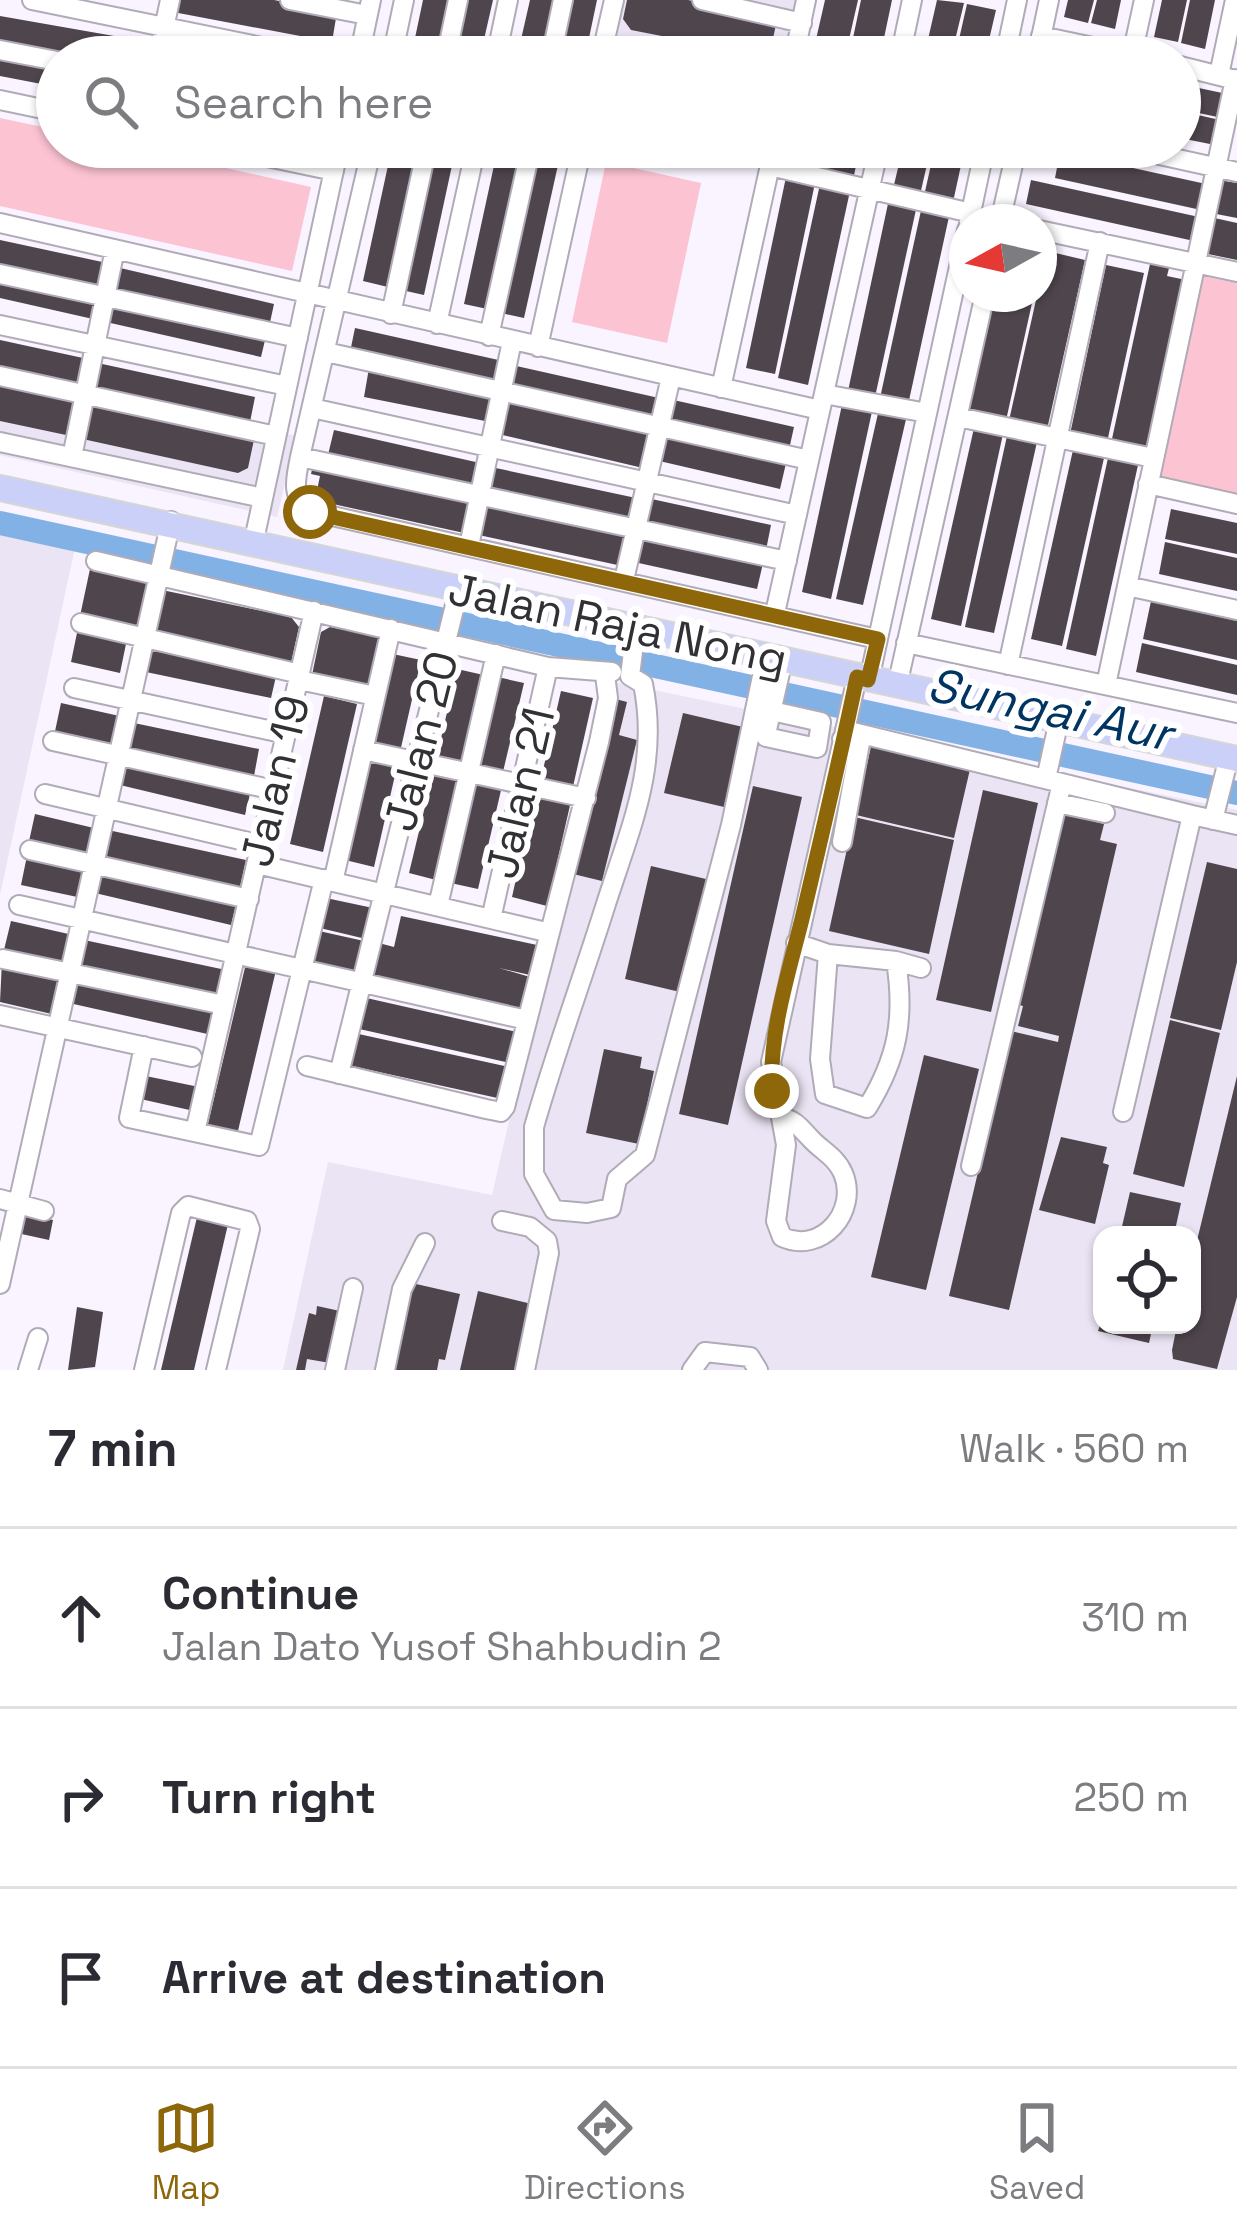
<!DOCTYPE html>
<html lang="en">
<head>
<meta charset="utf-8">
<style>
  body { margin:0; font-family:"Space Grotesk",sans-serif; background:#f2f2f3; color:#2b2b33 }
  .controls { position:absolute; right:36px; bottom:36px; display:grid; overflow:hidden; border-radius:24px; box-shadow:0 3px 9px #0004 }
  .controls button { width:108px; height:108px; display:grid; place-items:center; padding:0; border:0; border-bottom:3px solid #e1e1e2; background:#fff; color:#2b2b33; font:60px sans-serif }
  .compass { position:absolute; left:949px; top:204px; width:108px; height:108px; border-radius:50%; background:#fff; box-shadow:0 3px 9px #0004; rotate:262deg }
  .stop { position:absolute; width:36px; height:36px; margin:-27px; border:9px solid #8e670b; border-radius:50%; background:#fff }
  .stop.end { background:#8e670b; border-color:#fff; box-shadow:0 3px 12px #0008 }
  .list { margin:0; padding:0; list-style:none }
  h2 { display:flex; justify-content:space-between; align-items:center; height:156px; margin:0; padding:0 48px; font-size:51px }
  h2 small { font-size:39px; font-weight:400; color:#7c7c81 }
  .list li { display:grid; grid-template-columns:78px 1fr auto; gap:36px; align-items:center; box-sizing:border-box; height:180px; padding:0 48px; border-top:3px solid #e1e1e2 }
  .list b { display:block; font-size:45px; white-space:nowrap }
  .list p { margin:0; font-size:39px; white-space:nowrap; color:#7c7c81 }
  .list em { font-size:39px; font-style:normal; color:#7c7c81 }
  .icon { flex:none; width:66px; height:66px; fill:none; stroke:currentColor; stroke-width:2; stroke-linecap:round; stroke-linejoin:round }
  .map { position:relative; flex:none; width:1237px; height:1370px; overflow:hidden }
  .search { position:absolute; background:#fff; box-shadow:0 3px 9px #0004; left:36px; right:36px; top:36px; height:132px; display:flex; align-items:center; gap:30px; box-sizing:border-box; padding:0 42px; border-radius:66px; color:#7c7c81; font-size:45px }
  .sheet { height:696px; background:#fff }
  nav { display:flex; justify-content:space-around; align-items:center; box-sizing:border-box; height:168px; border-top:3px solid #e1e1e2; background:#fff; font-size:33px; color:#7c7c81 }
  nav a { display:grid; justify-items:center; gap:6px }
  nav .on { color:#8e670b }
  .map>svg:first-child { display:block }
  .built { fill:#ebe4f4; fill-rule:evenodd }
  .green { fill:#fcc3d3 }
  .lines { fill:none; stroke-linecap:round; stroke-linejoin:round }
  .river { stroke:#82b2e5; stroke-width:24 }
  .building { fill:#4f454d }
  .minor-casing { stroke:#b0abb7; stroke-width:22 }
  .major-casing { stroke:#d6d6d6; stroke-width:28 }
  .minor { stroke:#fff; stroke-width:18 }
  .major { stroke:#cad0f7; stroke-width:24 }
  .route { stroke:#8e670b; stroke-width:15 }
  .labels { text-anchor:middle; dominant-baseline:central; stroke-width:12; stroke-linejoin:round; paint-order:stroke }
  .street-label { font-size:45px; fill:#323034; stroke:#fff }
  .water-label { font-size:48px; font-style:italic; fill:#003562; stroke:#fff }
</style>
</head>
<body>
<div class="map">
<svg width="1237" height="1370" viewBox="0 0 1237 1370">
  <rect width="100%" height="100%" fill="#f9f4ff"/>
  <path class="built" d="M619 0H802L789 57H686L610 42Z
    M0 371 296 436 277 517 0 455Z
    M0 531 75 548 0 895Z
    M610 681 1237 810V1370H283L328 1162 492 1195ZM1102 1235H1192V1325H1102Z"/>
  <path class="green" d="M0 118 57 130V147H131L311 187 292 271 0 206Z
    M606 162 701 183 667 343 572 322Z
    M1202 276 1237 283V498L1158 481Z"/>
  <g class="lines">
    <path class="river" d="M0 523 1237 793"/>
  </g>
  <path class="building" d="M175 0H274L337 12 332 42 173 12Z
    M423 0H456L443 57H411Z
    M460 0H493L480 57H447Z
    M530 0H561L548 57H517Z
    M566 0H597L585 57H553Z
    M627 0H688L777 20 769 57 631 30 623 19Z
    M825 0H858L845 57H812Z
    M861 0H892L880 57H849Z
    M937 0 964 3 951 57H924Z
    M1068 0H1094L1088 23 1064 17Z
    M1097 0H1121L1115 29 1091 23Z
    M1162 0H1187L1178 42 1154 37Z
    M1190 0H1215L1205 49 1181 43Z
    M967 4 996 10 985 57H955Z
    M0 16 154 43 152 57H69L0 45Z
    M0 51 57 62V87L0 76Z
    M1180 84 1227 94 1222 118 1180 109Z
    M1180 111 1220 120 1215 145 1180 138Z
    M392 147H423L392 288 363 281Z
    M428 147H456L424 295 397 289Z
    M498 147H527L492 310 464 304Z
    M533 147H562L524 318 496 312Z
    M793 147H825L820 172 789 165Z
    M829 147H860L853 180 824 174Z
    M903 147H931L920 195 893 189Z
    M935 147H965L953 202 924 196Z
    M1060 152 1206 184 1201 210 1055 178Z
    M786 177 815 183 775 374 746 368Z
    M1031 180 1199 217 1194 241 1026 204Z
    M1218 180 1237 183V218L1211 213Z
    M820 184 850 191 808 385 778 378Z
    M889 199 917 205 875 397 848 391Z
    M922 206 950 212 908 405 880 398Z
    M1210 217 1237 223V260L1203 253Z
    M0 240 107 263 101 289 0 267Z
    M1047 251 1085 260 1046 434 1008 425Z
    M1150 264 1169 268 1167 276 1186 280 1148 456 1110 448Z
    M1106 265 1144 273 1106 447 1069 439Z
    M116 267 274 304 269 327 111 290Z
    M0 276 98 298 93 319 0 298Z
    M994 294H1034L1005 425 967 416Z
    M110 301 266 336 261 357 106 322Z
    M355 328 503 361 497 390 349 357Z
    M0 340 83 358 78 383 0 366Z
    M93 362 255 397 250 422 88 386Z
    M512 365 659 398 653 424 507 392Z
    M369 368 496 393 490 422 364 397Z
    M0 379 74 395 66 435 0 421Z
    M507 396 652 430 643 468 498 434Z
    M86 398 255 435 248 468 238 473 78 438Z
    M669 399 794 427 788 454 663 426Z
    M843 400 873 407 831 599 802 592Z
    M879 409 907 415 863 605 836 599Z
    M974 428 1003 434 961 626 931 619Z
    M334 430 480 463 473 492 327 459Z
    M662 431 787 459 780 489 655 460Z
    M1007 436 1037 442 994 633 965 627Z
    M1073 450 1104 458 1062 646 1031 639Z
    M1108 458 1138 465 1096 656 1066 649Z
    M314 461 472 496 464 533 315 500 320 476 311 474Z
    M491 467 636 498 630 526 485 495Z
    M482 498 630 530 622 566 474 534Z
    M647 498 771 525 765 555 640 528Z
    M1171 509 1237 523V554L1165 539Z
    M640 533 764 559 757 589 634 562Z
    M1165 542 1237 558V591L1159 574Z
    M90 569 144 580 152 593 144 630 80 616Z
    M162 590 291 617 299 627 291 663 153 634Z
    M1151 601 1237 621V660L1143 639Z
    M330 627 380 637 369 687 312 675 321 632Z
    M78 628 127 639 120 673 71 662Z
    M1142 643 1237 665V695L1136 672Z
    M152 645 277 672 271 698 146 672Z
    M388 653 421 660 400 752 367 744Z
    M457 669 488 676 467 767 436 760Z
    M493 676 524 683 502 776 472 769Z
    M561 691 593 698 572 791 540 783Z
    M324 696 357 704 323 852 290 844Z
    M612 698 627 702 619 735 637 740 602 881 569 873Z
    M61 703 124 717 117 750 54 736Z
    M683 713 743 727 724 807 664 793Z
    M134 723 259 749 254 776 129 749Z
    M872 742 971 765 954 838 856 815Z
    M365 755 398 762 374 867 341 859Z
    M126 760 251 790 245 815 120 785Z
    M434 769 465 777 440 881 409 873Z
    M470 778 502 786 478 889 446 882Z
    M753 786 802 797 728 1125 679 1114Z
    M983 790 1038 803 991 1012 936 1000Z
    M535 793 571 801 547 906 512 897Z
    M1061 813 1104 824 1100 840 1117 844 1009 1310 949 1296 1011 1031 1058 1042 1059 1036 1018 1026 1023 1006 1019 1005Z
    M35 814 98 829 91 861 28 846Z
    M854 817 954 840 929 954 829 931Z
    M108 830 246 860 240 887 102 858Z
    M28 851 90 865 82 898 21 885Z
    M1207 862 1237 869V962L1221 1030 1170 1018Z
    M651 866 706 879 680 992 625 979Z
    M101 869 237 900 231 925 95 893Z
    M326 898 373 908 366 939 320 928Z
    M401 916 537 945 530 975 499 968 530 977 523 1009 368 975 375 942 394 947Z
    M11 921 73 935 66 969 3 954Z
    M319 931 364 941 357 974 312 964Z
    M84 940 226 970 220 998 78 967Z
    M247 959 277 966 237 1135 207 1128Z
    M2 961 65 975 56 1015 0 1002Z
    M74 978 217 1010 212 1035 69 1003Z
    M362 997 517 1032 510 1063 355 1028Z
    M1170 1020 1220 1033 1184 1187 1133 1174Z
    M354 1033 509 1067 502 1099 347 1065Z
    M604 1049 642 1057 640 1068 654 1071 639 1144 586 1133Z
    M924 1055 979 1069 926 1290 871 1277Z
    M141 1075 199 1087 194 1111 136 1098Z
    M1237 1076V1297L1217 1369 1173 1359 1172 1350 1177 1325H1192V1261Z
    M1061 1137 1107 1147 1103 1163 1109 1165 1095 1224 1039 1210Z
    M1130 1192 1181 1203 1174 1235H1120Z
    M22 1213 53 1220 49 1240 17 1233Z
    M198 1213 229 1220 194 1370H161Z
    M403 1281 460 1294 445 1360 439 1359 437 1370H389Z
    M478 1291 544 1307 529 1370H460Z
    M317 1306 340 1311 330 1363 307 1359 305 1370H296L309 1313 316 1315Z
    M77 1307 103 1312 97 1354 95 1367 68 1370Z
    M1100 1325H1153L1149 1343 1098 1331Z"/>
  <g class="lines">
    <g class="minor-casing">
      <path id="minor" d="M32 0 311 57
        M290 0 367 15
        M702 0 802 23
        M1041 36 1140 57
        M604 44 670 57
        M0 50 57 61
        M1132 55 1144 0
        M158 57 170 0
        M359 57 371 0
        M392 57 404 0
        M446 57 458 0
        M496 57 508 0
        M551 57 563 0
        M601 57 614 0
        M794 57 806 0
        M900 57 912 0
        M1005 57 1017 0
        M1037 57 1049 0
        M1180 66 1228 78
        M1219 75 1235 0
        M0 100 57 112
        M220 147 334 171
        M372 147 300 457C296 478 290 497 310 511L877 639
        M1123 147 1237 172
        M770 166 971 213
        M969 222 985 147
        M1000 222 1017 147
        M0 223 820 410
        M1039 230 1237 272
        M0 274 298 338
        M391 314 427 147
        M437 324 476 147
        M0 325 287 386
        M489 336 531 147
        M538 347 582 147
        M326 352 809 460
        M0 376 276 436
        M721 388 774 147
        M824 394 927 413
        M312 408 797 515
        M958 417 1153 458
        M0 442 263 498
        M72 457 115 249
        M300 457 787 561
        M1148 484 1237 504
        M254 540 339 147
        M469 546 512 341
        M96 561 548 667 612 672
        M624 580 671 377
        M1127 586 1237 610
        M775 613 879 147
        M81 623 300 674
        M636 628 630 676 643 684C660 766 629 831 605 907 582 980 555 1053 534 1127V1174L554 1210 587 1213 611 1208 617 1179 645 1155 731 825 766 657
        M906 643 1237 713
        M1008 665 1100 242
        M299 680 375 696
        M869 680 967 230
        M1106 685 1235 79
        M897 686 985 294
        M74 688 286 734
        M772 711 821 722 817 748 766 737V734L783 660
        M845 730 1192 815
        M53 741 274 790
        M363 750 586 798
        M1046 779 1059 720
        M45 794 261 845
        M1057 803 1105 813
        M1213 820 1229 757
        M842 842 860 743 842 739
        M30 850 249 899
        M257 864 546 932
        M333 882 391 629
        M19 905 527 1020
        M438 906 496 654
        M491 919 548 667
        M796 943 828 954 820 1059 825 1094 867 1108C898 1058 905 1018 896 961L828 954
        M3 959 224 1005
        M896 961 921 968
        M0 1015 192 1057
        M144 1046 129 1118 259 1146 324 879
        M307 1066 486 1109 501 1112 505 1107 599 742 608 698 605 675
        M339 1074 459 589
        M1123 1112 1192 815 1237 825
        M781 1117C797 1121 800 1128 811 1139 822 1151 836 1157 843 1173 859 1211 822 1255 782 1237L776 1221 786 1145 771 1062 857 677
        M195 1132 314 611
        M971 1166 1062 783
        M0 1199 44 1211
        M502 1221 530 1227 547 1241 549 1253 525 1370
        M0 1284 171 521
        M28 1370 38 1338
        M144 1370 181 1213 188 1206 247 1221 250 1229 216 1370
        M335 1370 353 1288
        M385 1370 402 1289 425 1243
        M692 1370 705 1352 750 1357 758 1370"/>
    </g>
    <g class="major-casing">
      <path id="major" d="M0 488 1237 759"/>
    </g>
    <use href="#minor" class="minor"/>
    <use href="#major" class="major"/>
  </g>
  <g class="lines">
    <path class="route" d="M310 512 878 639 868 680 857 677C840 758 821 839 802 919 788 975 769 1033 772 1091"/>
  </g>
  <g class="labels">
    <g class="street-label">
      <text transform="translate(618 624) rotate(12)">Jalan Raja Nong</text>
      <text transform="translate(421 741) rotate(-76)">Jalan 20</text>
      <text transform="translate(275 781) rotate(-77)">Jalan 19</text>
      <text transform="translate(520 793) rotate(-77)">Jalan 21</text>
    </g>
    <g class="water-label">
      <text transform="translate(1050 709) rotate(12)">Sungai Aur</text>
    </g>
  </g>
</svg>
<div class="controls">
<button><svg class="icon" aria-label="locate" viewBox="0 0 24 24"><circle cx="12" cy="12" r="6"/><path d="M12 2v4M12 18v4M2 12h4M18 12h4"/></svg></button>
</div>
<svg class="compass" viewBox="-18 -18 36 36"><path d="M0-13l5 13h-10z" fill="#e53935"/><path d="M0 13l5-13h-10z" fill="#7c7c81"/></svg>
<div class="stop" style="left:310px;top:512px"></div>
<div class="stop end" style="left:772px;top:1091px"></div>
<div class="search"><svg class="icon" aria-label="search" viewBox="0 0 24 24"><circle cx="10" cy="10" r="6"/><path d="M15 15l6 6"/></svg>Search here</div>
</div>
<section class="sheet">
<h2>7 min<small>Walk · 560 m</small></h2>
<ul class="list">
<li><svg class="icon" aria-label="ahead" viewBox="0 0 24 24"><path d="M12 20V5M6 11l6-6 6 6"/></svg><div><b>Continue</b><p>Jalan Dato Yusof Shahbudin 2</p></div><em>310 m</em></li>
<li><svg class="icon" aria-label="right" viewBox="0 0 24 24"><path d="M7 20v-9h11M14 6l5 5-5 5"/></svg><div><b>Turn right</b></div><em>250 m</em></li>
<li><svg class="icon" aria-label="arrive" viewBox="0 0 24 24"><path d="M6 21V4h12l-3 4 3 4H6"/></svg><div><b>Arrive at destination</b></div></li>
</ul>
</section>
<nav>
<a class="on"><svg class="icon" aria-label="map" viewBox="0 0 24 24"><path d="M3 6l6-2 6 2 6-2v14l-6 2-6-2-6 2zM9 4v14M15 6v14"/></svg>Map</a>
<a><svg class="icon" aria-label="directions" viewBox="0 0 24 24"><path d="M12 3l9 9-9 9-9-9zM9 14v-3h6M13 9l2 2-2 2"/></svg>Directions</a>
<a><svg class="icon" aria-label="saved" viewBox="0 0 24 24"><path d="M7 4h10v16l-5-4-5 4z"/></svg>Saved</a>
</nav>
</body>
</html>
